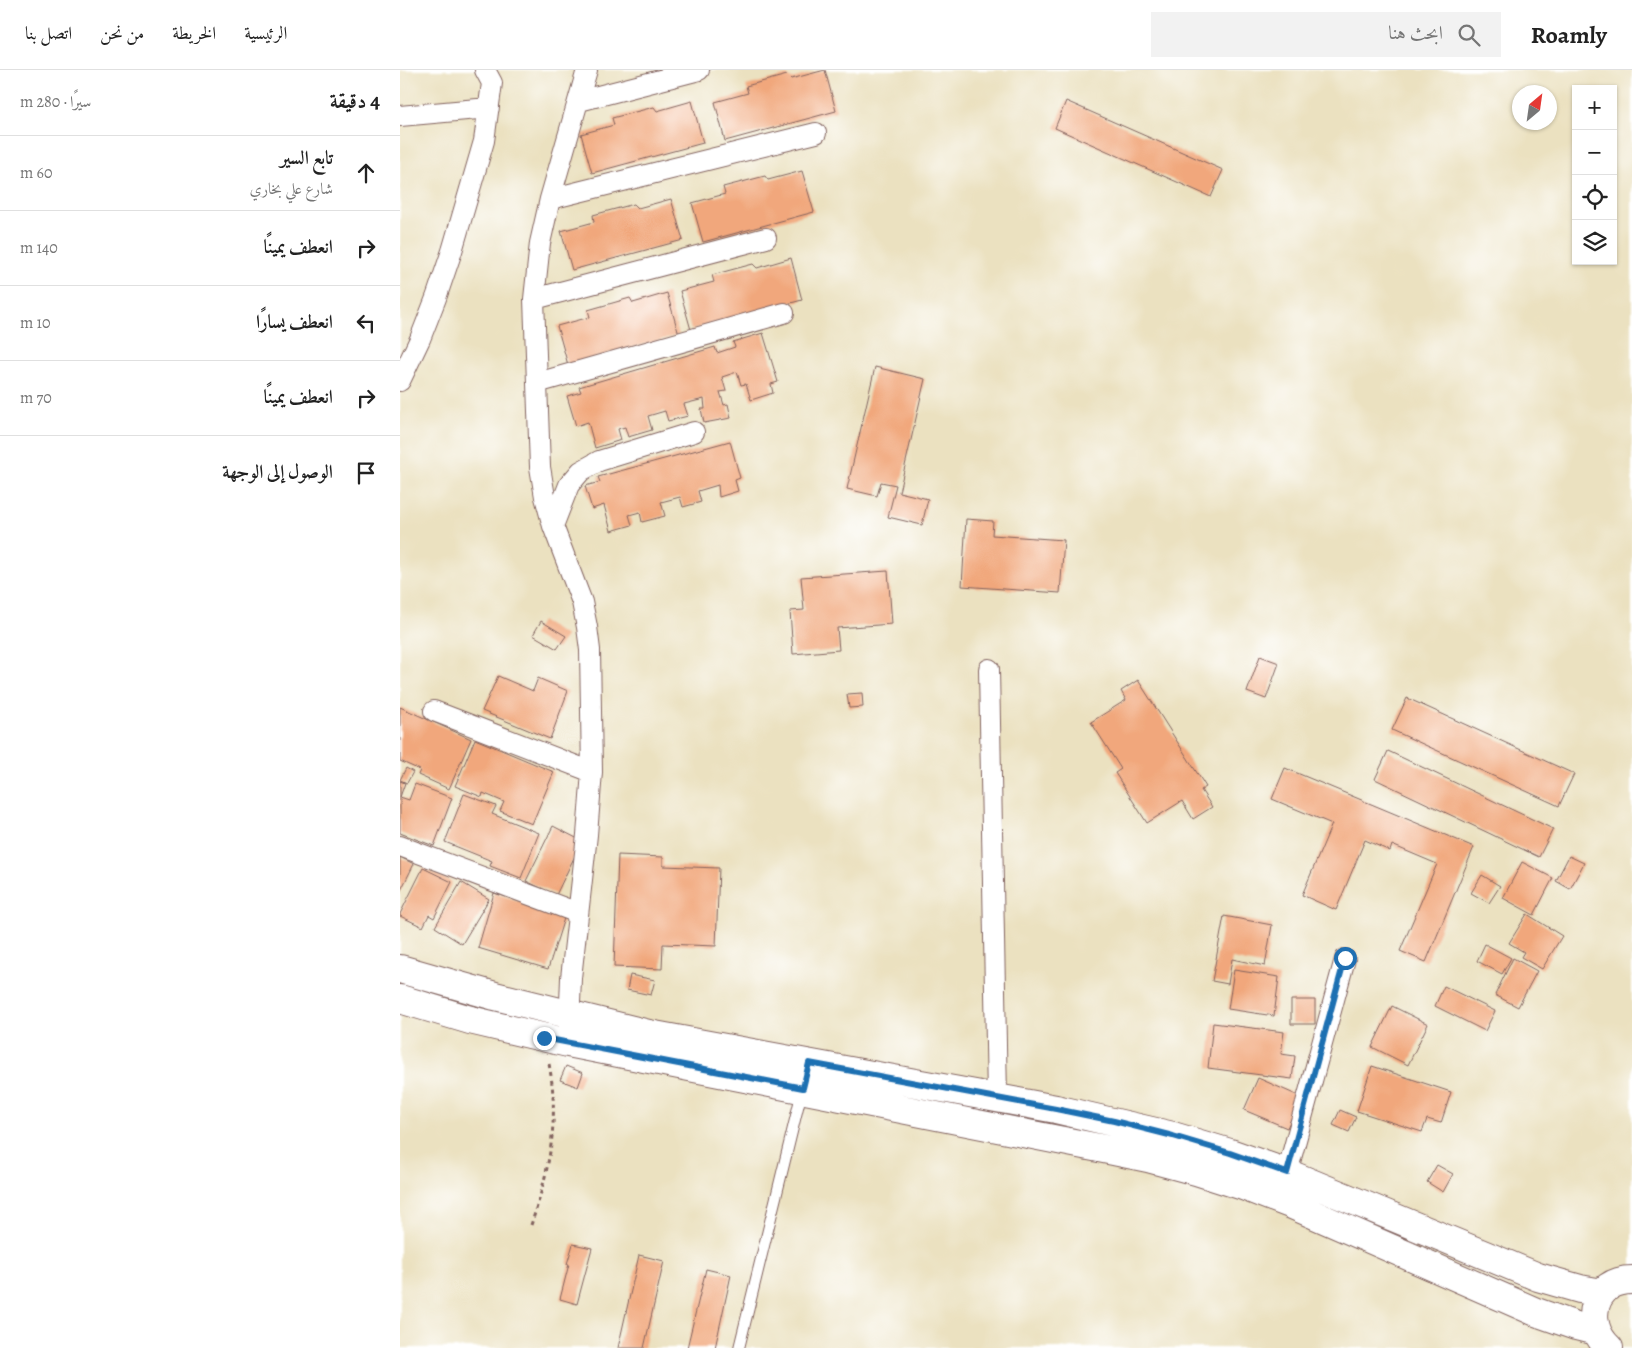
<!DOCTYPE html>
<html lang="ar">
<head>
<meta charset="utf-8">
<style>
  body { margin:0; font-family:Alegreya,Amiri,serif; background:#f2f2f2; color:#222; direction:rtl }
  .controls { position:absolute; right:15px; top:15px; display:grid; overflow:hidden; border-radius:0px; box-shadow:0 1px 4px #0004 }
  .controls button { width:45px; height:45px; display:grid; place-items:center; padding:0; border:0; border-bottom:1px solid #e0e0e0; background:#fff; color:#222; font:25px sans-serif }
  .compass { position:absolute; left:1112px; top:15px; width:45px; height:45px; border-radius:50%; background:#fff; box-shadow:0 1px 4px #0004; rotate:29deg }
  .stop { position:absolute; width:15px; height:15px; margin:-11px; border:4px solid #1f6fb2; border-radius:50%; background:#fff }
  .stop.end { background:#1f6fb2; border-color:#fff; box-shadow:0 1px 5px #0008 }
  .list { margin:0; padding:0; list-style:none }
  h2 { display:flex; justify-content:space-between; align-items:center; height:65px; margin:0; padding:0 20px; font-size:21px }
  h2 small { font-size:16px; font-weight:400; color:#767676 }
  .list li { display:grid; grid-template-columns:32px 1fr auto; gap:15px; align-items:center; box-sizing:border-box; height:75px; padding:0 20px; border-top:1px solid #e0e0e0 }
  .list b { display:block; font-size:19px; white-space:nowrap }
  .list p { margin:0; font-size:16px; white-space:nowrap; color:#767676 }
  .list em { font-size:16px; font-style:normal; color:#767676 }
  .icon { flex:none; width:28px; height:28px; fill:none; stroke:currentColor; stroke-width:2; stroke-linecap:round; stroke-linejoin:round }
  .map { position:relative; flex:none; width:1232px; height:1278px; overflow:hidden; direction:ltr }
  header { display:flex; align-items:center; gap:30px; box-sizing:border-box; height:70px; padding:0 25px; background:#fff; border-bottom:1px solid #e0e0e0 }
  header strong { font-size:24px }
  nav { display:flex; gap:28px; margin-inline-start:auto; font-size:18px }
  .search { width:350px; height:45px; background:#f2f2f2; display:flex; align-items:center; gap:12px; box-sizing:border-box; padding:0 18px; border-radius:0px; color:#767676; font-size:19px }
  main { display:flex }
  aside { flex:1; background:#fff }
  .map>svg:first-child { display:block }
  .building { fill:#f1a77b }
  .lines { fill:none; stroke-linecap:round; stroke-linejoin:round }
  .service-casing { stroke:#82635f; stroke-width:12 }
  .minor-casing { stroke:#82635f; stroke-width:22 }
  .secondary-casing { stroke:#82635f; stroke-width:30 }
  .path { stroke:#82635f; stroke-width:3; stroke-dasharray:4 4; stroke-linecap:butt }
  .service { stroke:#fff; stroke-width:10 }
  .minor { stroke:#fff; stroke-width:20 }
  .secondary { stroke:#fff; stroke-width:28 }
  .route { stroke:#1f6fb2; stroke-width:6 }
</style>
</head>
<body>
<header>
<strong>Roamly</strong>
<div class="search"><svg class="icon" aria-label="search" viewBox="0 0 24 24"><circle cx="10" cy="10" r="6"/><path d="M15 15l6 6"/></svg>ابحث هنا</div>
<nav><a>الرئيسية</a><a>الخريطة</a><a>من نحن</a><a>اتصل بنا</a></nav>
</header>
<main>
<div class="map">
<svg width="1232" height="1278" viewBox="0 0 1232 1278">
  <rect width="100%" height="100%" fill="#fff"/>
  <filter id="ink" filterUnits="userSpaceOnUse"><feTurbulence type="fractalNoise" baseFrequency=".02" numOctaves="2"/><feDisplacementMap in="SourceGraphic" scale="10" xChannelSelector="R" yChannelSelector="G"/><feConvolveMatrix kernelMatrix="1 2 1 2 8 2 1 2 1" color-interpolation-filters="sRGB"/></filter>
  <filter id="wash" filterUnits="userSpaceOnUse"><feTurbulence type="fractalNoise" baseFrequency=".0096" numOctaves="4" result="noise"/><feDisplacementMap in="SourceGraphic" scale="20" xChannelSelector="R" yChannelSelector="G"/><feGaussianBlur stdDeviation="1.12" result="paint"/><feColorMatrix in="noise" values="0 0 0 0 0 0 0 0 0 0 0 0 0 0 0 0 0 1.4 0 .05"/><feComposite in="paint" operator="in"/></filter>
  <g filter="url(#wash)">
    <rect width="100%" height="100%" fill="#ebe1c0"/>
    <g id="blocks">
      <path class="building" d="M425 0 436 41 325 71 315 32 348 23 346 16 387 5 391 9Z
        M292 31 303 73 192 103 181 64 214 55 212 48 254 37 257 41Z
        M666 31 823 100 811 127 655 58Z
        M402 101 414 142 303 172 292 133 325 124 323 117 365 106 368 110Z
        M271 129 283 170 172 200 161 161 194 152 193 145 234 134 238 138Z
        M391 188 402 230 291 260 280 221 314 212 312 205 353 194 357 198Z
        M267 223 279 265 168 295 157 256 190 247 188 240 230 228 233 233Z
        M363 263 378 312 371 314 373 323 351 330 346 314 341 315 337 302 322 307 326 321 320 322 324 335 328 334 331 348 304 353 301 339H305L304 329 284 334 288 346 268 351 265 341 248 346 252 360 228 367 225 357 218 359 221 370 195 378 188 352 176 356 167 326 181 322 179 317 315 277 317 283 335 277 333 272Z
        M475 297 525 309 499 422 528 429 522 455 488 447 496 415 481 412 477 426 447 419Z
        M330 371 340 408 335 410 338 421 319 427 318 415 298 421 301 432 283 437 280 427 261 432 265 446 242 452 240 442 229 445 232 455 211 461 204 435 192 439 185 416 200 412 198 407Z
        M566 449 593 451 592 465 664 470 660 523 562 516Z
        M488 501 492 554 437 558 439 580 393 584 390 541 404 540 401 507Z
        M141 551 166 566 157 579 133 565Z
        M860 586 879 593 866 629 847 622Z
        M98 606 133 621 138 608 168 621 150 669 82 641Z
        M738 610 806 717 801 720 812 737 793 749 782 731 747 753 715 703 721 699 691 652 726 630 721 621Z
        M462 623 463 637 449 638 447 624Z
        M1007 628 1174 704 1159 736 992 660Z
        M0 637 71 669 49 719 18 705 20 700 0 691Z
        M75 669 154 702 132 754 100 741 104 732 83 723 82 727 55 716Z
        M988 681 1153 759 1139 787 975 709Z
        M6 698 13 702 7 713 0 710Z
        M885 698 1074 777 1026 892 1000 881 1037 794 992 775 990 781 965 770 936 840 902 825 932 754 872 729Z
        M0 711 5 713 0 727Z
        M15 714 52 728 34 776 0 763V727L9 730Z
        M64 724 96 736 92 744 139 763 121 808 90 796 92 791 45 772Z
        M153 756 182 771 156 825 126 811Z
        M218 785 263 787V796L319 798 316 876 263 874 262 899 214 897Z
        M1169 786 1184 793 1170 819 1156 811Z
        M0 787 14 794 0 822Z
        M1122 792 1153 808 1134 845 1103 828Z
        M23 798 52 812 34 848 29 845 23 857 0 846V844Z
        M1082 805 1100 816 1089 833 1071 823Z
        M61 812 89 829 62 874 35 857Z
        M94 823 165 845 148 899 78 878Z
        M1127 844 1162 866 1142 899 1121 887 1124 882 1109 873Z
        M824 846 872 855 865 896 832 889 828 914 812 911Z
        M1085 874 1111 888 1102 904 1077 891Z
        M1113 888 1137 901 1118 937 1095 925Z
        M834 900 879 907 874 946 828 939Z
        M230 905 255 910 251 925 227 920Z
        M1044 916 1095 941 1085 961 1035 936Z
        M891 930H915V954H891Z
        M992 936 1028 954 1008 995 972 977Z
        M813 953 884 962 881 984 895 986 892 1009 808 998Z
        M166 996 183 1003 178 1017 160 1010Z
        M972 996 1051 1022 1041 1053 1027 1049 1022 1062 957 1041Z
        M858 1008 901 1027 887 1058 844 1040Z
        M940 1040 956 1047 949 1062 933 1055Z
        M1037 1095 1053 1104 1043 1122 1027 1112Z
        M173 1174 192 1178 177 1234 160 1229 169 1194H167Z
        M239 1185 264 1191 244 1278H218Z
        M306 1199 331 1205 315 1278H287Z"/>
    </g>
  </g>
  <g filter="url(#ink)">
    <use href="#blocks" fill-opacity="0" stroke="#82635f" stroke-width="1"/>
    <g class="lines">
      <g class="service-casing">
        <path id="service" d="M339 1278 402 1021"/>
      </g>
      <g class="minor-casing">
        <path id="minor" d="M179 31 299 0
          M0 46 89 38
          M150 129 416 63
          M134 229 366 168
          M0 311 20 269 36 228 52 181 84 71 92 13 85 0
          M137 313 384 243
          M153 456 169 415 181 401 199 391 294 362
          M589 599 597 1028
          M34 641 192 702
          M0 776 178 843
          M169 958 171 908 187 765 192 702 190 580 187 557 182 532 153 456 145 427 140 397 134 229 140 173 150 129 187 0
          M887 1103 945 889"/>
      </g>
      <g class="secondary-casing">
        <path id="secondary" d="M0 899 95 926 249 964 656 1039 773 1066 830 1083 887 1103 1138 1207 1180 1219 1202 1223
          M0 929 70 950 168 973 699 1078 748 1088 796 1101 843 1116 890 1134 1136 1242 1176 1256 1196 1261
          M1209 1278C1182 1253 1193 1210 1232 1210"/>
      </g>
      <path class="path" d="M131 1155C149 1101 160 1051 149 994"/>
      <use href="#service" class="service"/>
      <use href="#minor" class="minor"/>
      <use href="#secondary" class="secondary"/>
    </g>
  </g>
  <g class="lines" filter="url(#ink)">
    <path class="route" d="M144 968 403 1018 409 993 656 1039 714 1051 773 1066 830 1083 887 1103 945 888"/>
  </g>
</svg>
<div class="controls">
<button>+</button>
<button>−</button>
<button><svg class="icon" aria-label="locate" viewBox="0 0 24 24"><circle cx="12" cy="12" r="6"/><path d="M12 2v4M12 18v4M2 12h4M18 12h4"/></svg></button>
<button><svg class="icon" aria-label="layers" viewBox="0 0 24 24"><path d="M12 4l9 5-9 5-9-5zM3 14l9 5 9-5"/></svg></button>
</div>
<svg class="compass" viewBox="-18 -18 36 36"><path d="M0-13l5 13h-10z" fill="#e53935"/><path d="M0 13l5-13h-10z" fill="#767676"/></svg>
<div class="stop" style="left:945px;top:888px"></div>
<div class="stop end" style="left:144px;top:968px"></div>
</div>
<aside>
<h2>4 دقيقة<small>سيرًا · 280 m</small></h2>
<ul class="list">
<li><svg class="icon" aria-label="ahead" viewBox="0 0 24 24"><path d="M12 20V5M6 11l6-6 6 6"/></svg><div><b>تابع السير</b><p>شارع علي بخاري</p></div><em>60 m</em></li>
<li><svg class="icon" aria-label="right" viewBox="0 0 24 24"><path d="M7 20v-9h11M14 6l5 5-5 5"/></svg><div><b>انعطف يمينًا</b></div><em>140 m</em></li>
<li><svg class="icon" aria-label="left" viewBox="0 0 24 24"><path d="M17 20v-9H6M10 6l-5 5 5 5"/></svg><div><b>انعطف يسارًا</b></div><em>10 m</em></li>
<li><svg class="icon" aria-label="right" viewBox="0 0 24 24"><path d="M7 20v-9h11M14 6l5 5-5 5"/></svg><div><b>انعطف يمينًا</b></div><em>70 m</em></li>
<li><svg class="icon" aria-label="arrive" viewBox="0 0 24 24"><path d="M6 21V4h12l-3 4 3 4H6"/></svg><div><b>الوصول إلى الوجهة</b></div></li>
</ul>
</aside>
</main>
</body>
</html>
